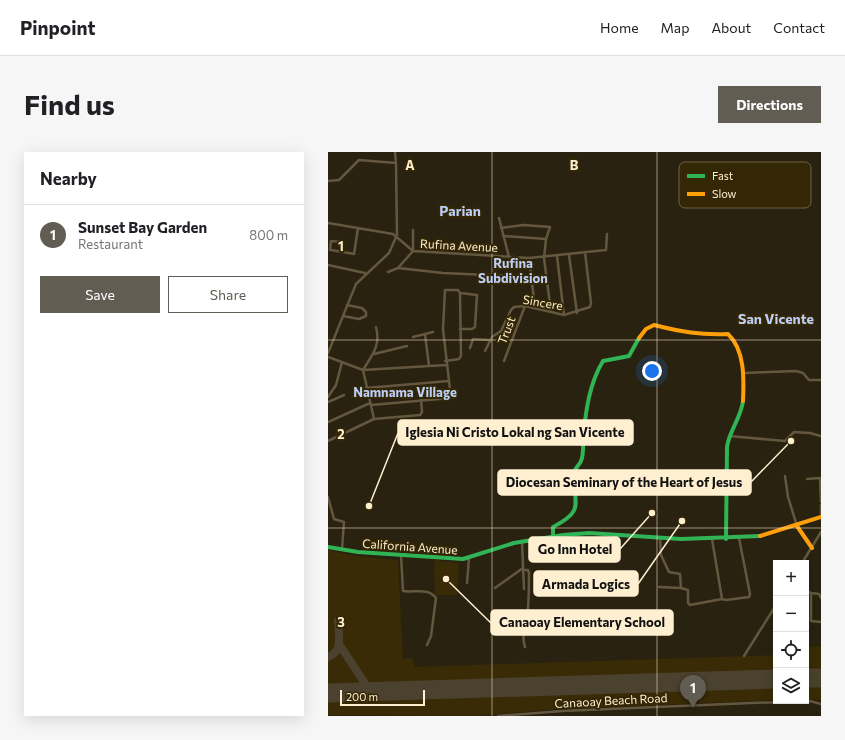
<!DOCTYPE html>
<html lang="en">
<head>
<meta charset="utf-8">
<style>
  body { margin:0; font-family:Commissioner,sans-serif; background:#f6f6f6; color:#202124 }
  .controls { position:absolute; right:12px; bottom:12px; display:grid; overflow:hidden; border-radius:0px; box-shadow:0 4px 16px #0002 }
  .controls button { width:36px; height:36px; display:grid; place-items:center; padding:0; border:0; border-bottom:1px solid #e0e0e0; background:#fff; color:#202124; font:20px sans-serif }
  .scale { position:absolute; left:12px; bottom:10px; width:85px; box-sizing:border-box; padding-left:4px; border:2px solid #fdefd0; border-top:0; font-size:11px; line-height:14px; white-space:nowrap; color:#fdefd0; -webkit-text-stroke:3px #342705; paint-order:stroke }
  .you { position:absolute; left:324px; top:219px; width:14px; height:14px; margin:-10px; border:3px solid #fff; border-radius:50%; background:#1a73e8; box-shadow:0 0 0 6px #1a73e833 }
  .badge { display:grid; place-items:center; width:26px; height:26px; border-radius:50%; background:#625d53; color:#fff; font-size:13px; font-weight:700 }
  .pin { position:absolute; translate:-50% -33px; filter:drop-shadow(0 1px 2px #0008) }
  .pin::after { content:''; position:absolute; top:21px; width:14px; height:12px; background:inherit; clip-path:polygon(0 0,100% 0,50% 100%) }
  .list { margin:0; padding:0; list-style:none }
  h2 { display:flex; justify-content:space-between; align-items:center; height:52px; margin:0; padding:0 16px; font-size:17px }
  h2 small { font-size:13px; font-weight:400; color:#757577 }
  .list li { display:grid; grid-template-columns:26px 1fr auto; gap:12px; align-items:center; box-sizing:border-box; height:60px; padding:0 16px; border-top:1px solid #e0e0e0 }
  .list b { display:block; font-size:15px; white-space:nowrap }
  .list p { margin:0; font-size:13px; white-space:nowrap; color:#757577 }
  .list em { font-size:13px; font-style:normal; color:#757577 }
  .actions { display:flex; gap:8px; padding:12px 16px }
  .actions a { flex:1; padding:9px 0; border:1px solid #625d53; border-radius:0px; text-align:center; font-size:14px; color:#625d53 }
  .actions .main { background:#625d53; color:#fff }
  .icon { flex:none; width:22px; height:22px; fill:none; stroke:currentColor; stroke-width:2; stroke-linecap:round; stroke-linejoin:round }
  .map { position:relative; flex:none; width:493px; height:564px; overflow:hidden; border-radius:0px }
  header { display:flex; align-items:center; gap:24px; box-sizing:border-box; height:56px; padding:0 20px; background:#fff; border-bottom:1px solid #e0e0e0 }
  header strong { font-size:19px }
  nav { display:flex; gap:22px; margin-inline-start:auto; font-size:14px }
  .intro { display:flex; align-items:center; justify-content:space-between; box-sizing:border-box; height:96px; padding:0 24px }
  h1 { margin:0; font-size:28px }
  .button { padding:10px 18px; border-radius:0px; background:#625d53; color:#fff; font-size:14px; font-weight:700 }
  main { display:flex; gap:24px; padding:0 24px }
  aside { flex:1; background:#fff; border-radius:0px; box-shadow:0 4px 16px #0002 }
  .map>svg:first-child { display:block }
  .built { fill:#392b06 }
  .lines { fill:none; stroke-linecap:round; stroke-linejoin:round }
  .taxiway { stroke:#4a422e; stroke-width:8 }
  .runway { stroke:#4a422e; stroke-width:19 }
  .street { stroke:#63583f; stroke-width:2.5 }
  .fast { stroke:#30b455; stroke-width:4 }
  .slow { stroke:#ff9f0a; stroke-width:4 }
  .grid { fill:none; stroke:#fdefd0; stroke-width:1; stroke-opacity:0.55 }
  .labels { text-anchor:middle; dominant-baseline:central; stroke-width:4; stroke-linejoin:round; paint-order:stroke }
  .street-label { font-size:12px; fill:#fdefd0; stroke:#342705 }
  .neighbourhood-label { font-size:13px; font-weight:bold; fill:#bdcef7; stroke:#342705 }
  .quarter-label { font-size:14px; font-weight:bold; fill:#bdcef7; stroke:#342705 }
  .key { fill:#342705; stroke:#706342; stroke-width:1 }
  .key-label { font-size:11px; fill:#fdefd0 }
  .grid-label { font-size:13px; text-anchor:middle; font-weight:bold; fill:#fdefd0; stroke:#342705; stroke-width:4; stroke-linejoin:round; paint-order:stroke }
  .leader { fill:none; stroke:#fdefd0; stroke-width:1.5 }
  .callout-dot { fill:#fdefd0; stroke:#342705; stroke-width:1.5 }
  .callout { fill:#fdefd0; stroke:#fdefd0; stroke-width:1.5 }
  .callout-label { font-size:13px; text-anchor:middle; font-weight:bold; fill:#111 }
</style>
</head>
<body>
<header>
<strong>Pinpoint</strong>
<nav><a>Home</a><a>Map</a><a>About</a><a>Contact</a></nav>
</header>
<div class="intro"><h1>Find us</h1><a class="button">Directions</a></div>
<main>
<aside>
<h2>Nearby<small></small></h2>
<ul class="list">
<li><span class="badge">1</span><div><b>Sunset Bay Garden</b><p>Restaurant</p></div><em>800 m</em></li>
</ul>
<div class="actions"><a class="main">Save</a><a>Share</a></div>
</aside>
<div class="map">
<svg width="493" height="564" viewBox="0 0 493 564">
  <rect width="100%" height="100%" fill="#2a2210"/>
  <path class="built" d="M0 398 27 404 70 408 75 507 84 506 86 515 448 503V548L228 557 148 564 0 563Z
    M106 408 131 411 129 443H107Z
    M493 494V548L478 547V495Z"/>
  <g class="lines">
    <path class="taxiway" d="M11 492 38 533 44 538 50 540
      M0 505C15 500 11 482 10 469
      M32 540 38 538V533"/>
    <path class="runway" d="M478 526H493
      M0 541 448 527"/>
    <path class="street" d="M0 29 11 28 31 8 68 11 67 0
      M171 66 181 105
      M0 71 65 82 85 99 201 106 278 98 279 82
      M173 76 196 73 222 75 218 87 216 106 223 160
      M175 84 218 87
      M12 100 13 90 3 89 2 98H3L26 102 30 76
      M241 103 249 161
      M229 104 236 163
      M201 106 207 156
      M0 113 37 121
      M70 116 115 121 203 125
      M60 120 70 116 85 99V78
      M15 164 31 167 38 164V160L34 156 19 153
      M97 182 101 214
      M85 185 105 180
      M142 196 145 187 162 188
      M157 199 164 185 173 179 183 158 186 155 197 154 236 163 262 155 263 151 257 100
      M0 201 28 132 61 101 69 83 68 11
      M46 202 79 194
      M0 205 35 218 118 213
      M117 209 131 207 133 204 132 141
      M176 209 197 154
      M35 218 46 267
      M35 218C44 203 53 194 48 175
      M415 221 468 219 475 221 481 228H493
      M38 236 121 229
      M0 245 8 233 14 210
      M0 250 16 243
      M43 253 123 246 115 177 117 138H130L132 141 149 143 147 175 144 177H132
      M0 270 42 251
      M401 284 457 289 466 280 482 281 493 284
      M0 289 46 267 92 263 94 260 93 247
      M457 324 460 345 469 374
      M479 327 492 326 493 350
      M0 345 6 367 16 370 14 397
      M493 365V353
      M384 387 394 447
      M194 390 196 437
      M73 403 75 439C86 441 100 435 108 446L103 484 99 493
      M474 411 493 380
      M196 418H200L201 421C201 436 201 451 199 466 198 477 193 483 197 495
      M139 431 141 406
      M331 435 353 436 352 422 341 420 333 403 332 386
      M167 436 195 416
      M353 436 360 438V451L362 453 394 447 398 448 421 445 422 442 411 386
      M478 438 483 441 491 442 493 446
      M483 441V469L493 470
      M416 504 448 453
      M170 564 234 559 423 551 482 549 493 552"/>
    <path class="fast" d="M225 385V375C258 358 245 352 246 322 246 316 251 314 253 309 256 302 255 292 255 285 258 259 261 232 275 209L301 204 311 186
      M398 387 399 295C401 279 413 266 415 249
      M0 395 30 400 135 407 186 391 235 383 261 381 353 387 432 384"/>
    <path class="slow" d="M311 186 318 177 326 173C354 180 371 183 400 182 417 198 416 227 415 249
      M469 374 484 396
      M432 384 493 365"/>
  </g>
  <path class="grid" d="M164 0V564M329 0V564M0 188H493M0 376H493"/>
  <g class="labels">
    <g class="street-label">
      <text transform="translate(131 93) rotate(3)">Rufina Avenue</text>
      <text transform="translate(215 150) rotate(10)">Sincere</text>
      <text transform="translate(178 178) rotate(-69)">Trust</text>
      <text transform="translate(82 394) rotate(4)">California Avenue</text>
      <text transform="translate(283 548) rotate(-3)">Canaoay Beach Road</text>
    </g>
    <g class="neighbourhood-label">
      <text x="185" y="111">Rufina<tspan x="185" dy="15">Subdivision</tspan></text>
      <text x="77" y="240">Namnama Village</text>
    </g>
    <g class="quarter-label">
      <text x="132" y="58">Parian</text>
      <text x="448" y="166">San Vicente</text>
    </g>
  </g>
  <rect x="351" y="10" width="132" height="46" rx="6" class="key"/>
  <rect x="359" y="22" width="18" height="4" fill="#30b455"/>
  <rect x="359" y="40" width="18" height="4" fill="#ff9f0a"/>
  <g class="key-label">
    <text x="384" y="28">Fast</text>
    <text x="384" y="46">Slow</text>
  </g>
  <g class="grid-label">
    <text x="82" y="18">A</text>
    <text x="246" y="18">B</text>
    <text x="13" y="99">1</text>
    <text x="13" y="287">2</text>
    <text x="13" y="475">3</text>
  </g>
  <path class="leader" d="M41 354L70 281M463 289L423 330M324 361L292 397M354 369L310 432M118 427L163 471"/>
  <g class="callout-dot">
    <circle cx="41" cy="354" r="4"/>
    <circle cx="463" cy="289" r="4"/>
    <circle cx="324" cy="361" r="4"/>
    <circle cx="354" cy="369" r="4"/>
    <circle cx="118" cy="427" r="4"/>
  </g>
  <g class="callout">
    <rect x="70" y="268" width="235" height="25" rx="4"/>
    <rect x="170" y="318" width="253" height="25" rx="4"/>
    <rect x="201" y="385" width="91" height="25" rx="4"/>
    <rect x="206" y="419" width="104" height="25" rx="4"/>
    <rect x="163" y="458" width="182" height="25" rx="4"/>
  </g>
  <g class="callout-label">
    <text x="187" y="285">Iglesia Ni Cristo Lokal ng San Vicente</text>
    <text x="296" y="335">Diocesan Seminary of the Heart of Jesus</text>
    <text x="247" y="402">Go Inn Hotel</text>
    <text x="258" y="437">Armada Logics</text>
    <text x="254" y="475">Canaoay Elementary School</text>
  </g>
</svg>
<div class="controls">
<button>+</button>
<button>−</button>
<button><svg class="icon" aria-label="locate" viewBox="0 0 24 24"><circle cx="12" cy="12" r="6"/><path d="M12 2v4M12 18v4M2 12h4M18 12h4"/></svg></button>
<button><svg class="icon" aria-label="layers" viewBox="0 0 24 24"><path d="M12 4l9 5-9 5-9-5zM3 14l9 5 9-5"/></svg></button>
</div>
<div class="scale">200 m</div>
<div class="you"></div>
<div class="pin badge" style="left:365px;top:556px">1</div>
</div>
</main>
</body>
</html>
